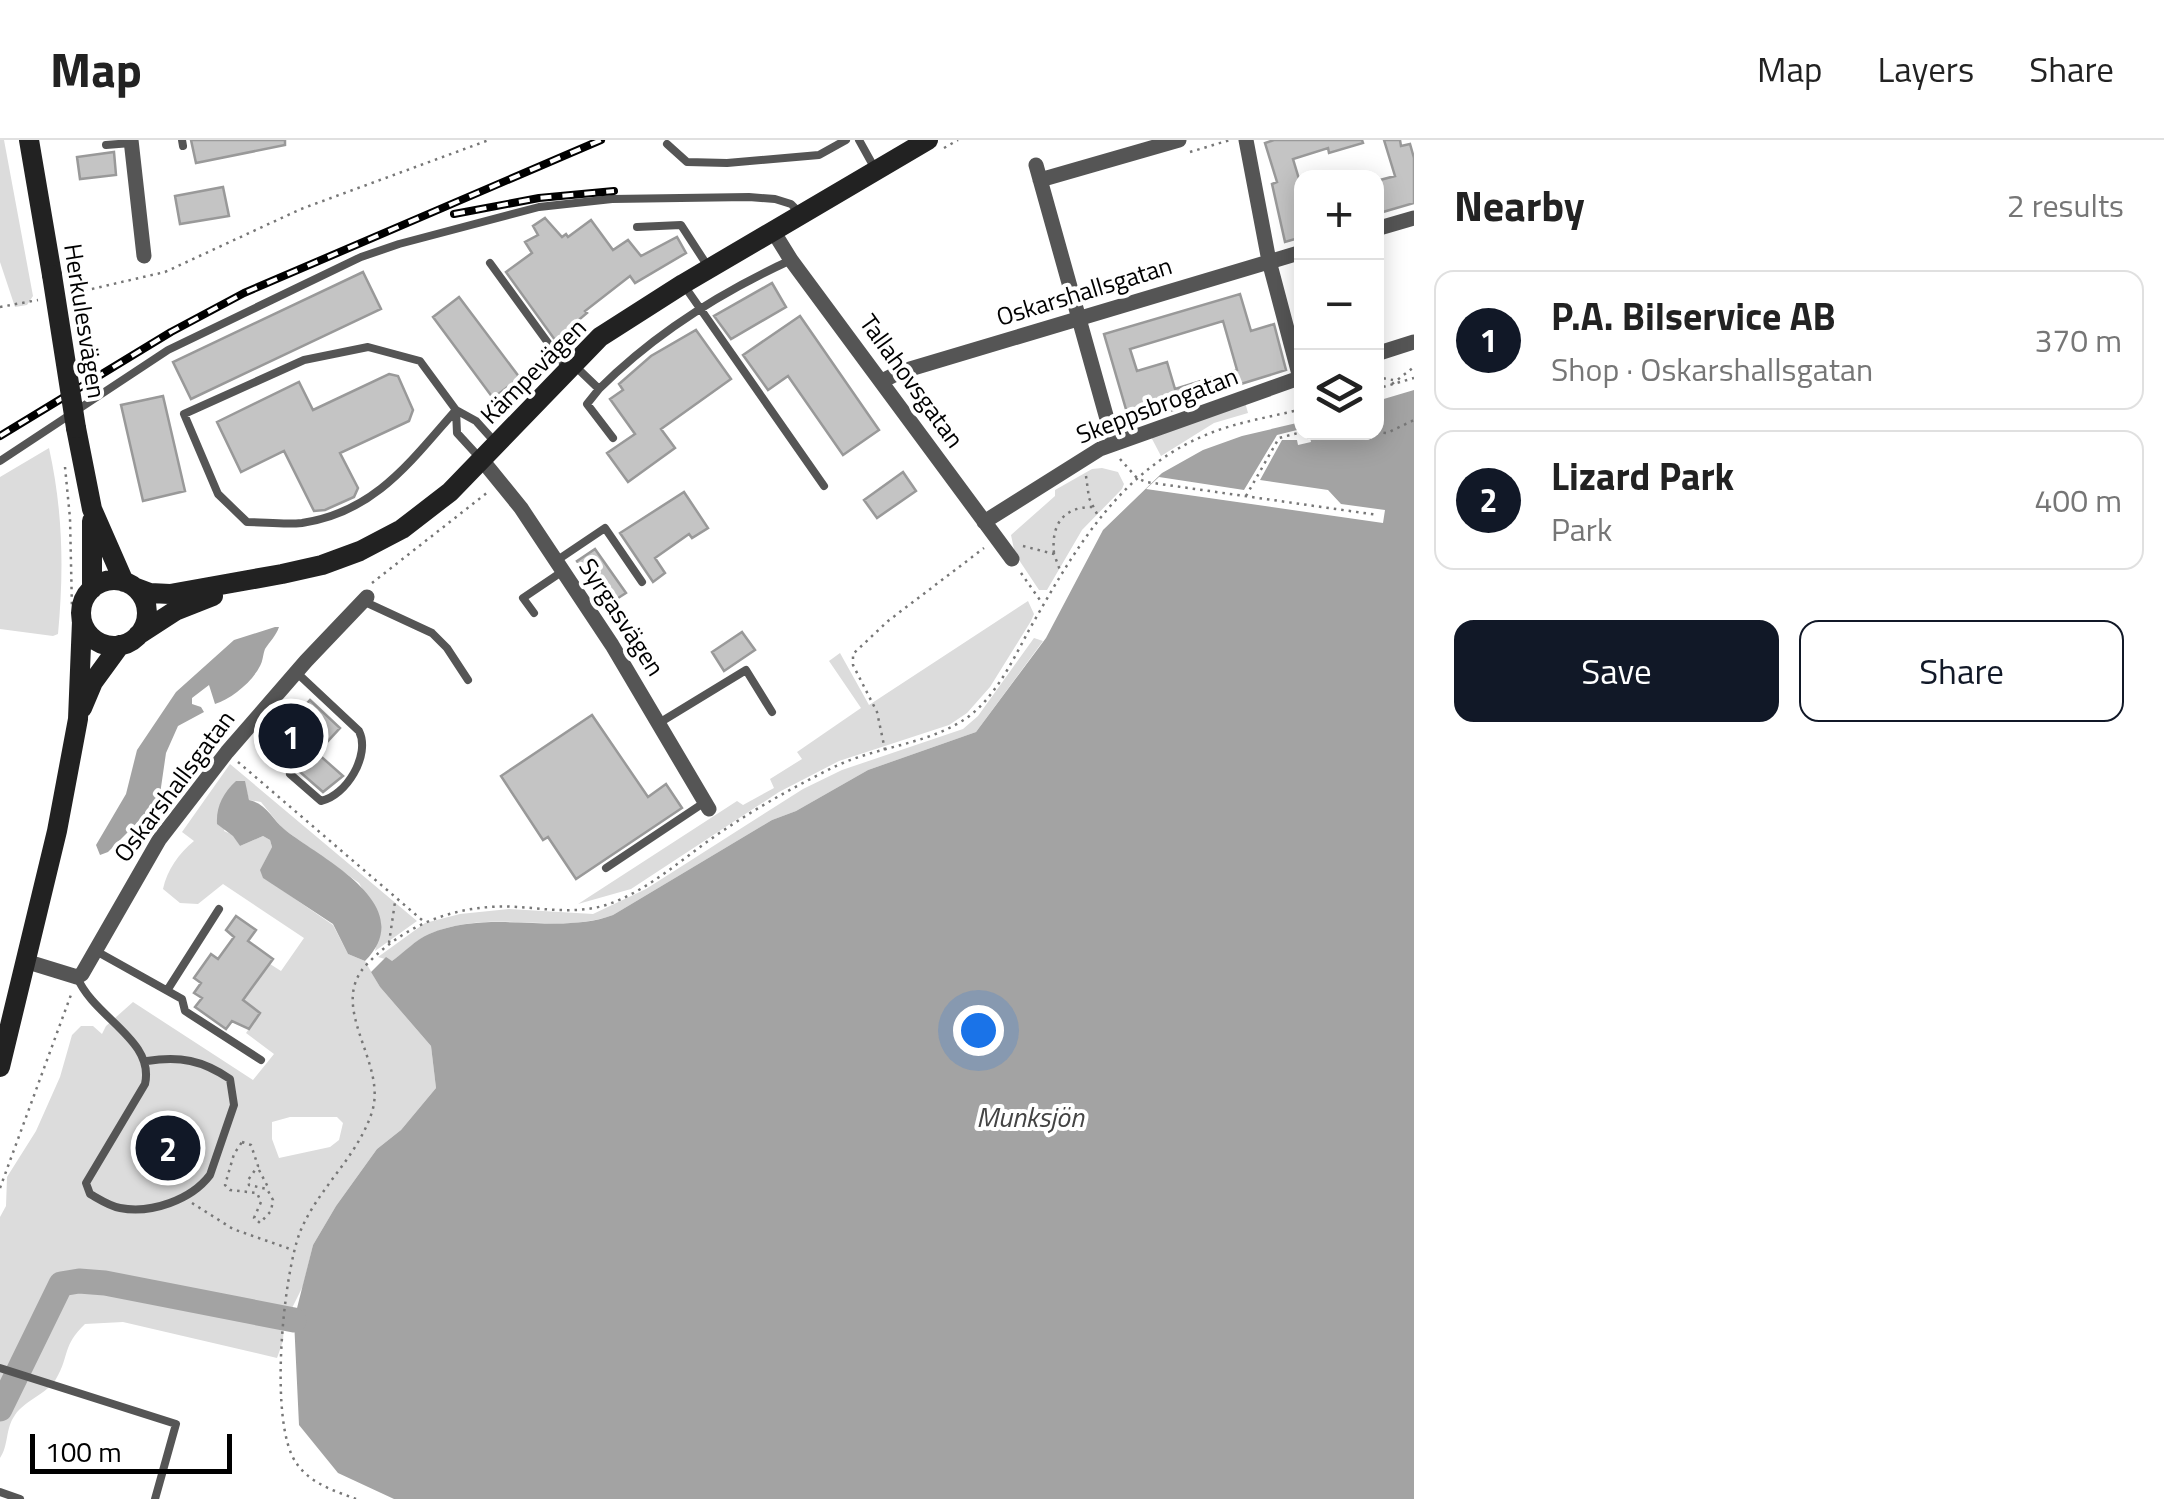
<!DOCTYPE html>
<html lang="en">
<head>
<meta charset="utf-8">
<style>
  body { margin:0; font-family:"Titillium Web",sans-serif; background:#f2f2f2; color:#222 }
  .controls { position:absolute; right:30px; top:30px; display:grid; overflow:hidden; border-radius:20px; box-shadow:0 5px 25px #0003 }
  .controls button { width:90px; height:90px; display:grid; place-items:center; padding:0; border:0; border-bottom:2px solid #e0e0e0; background:#fff; color:#222; font:50px sans-serif }
  .scale { position:absolute; left:30px; bottom:25px; width:202px; box-sizing:border-box; padding-left:10px; border:5px solid #000; border-top:0; font-size:28px; line-height:35px; white-space:nowrap; color:#000; -webkit-text-stroke:8px #fff; paint-order:stroke }
  .you { position:absolute; left:978px; top:890px; width:35px; height:35px; margin:-25px; border:8px solid #fff; border-radius:50%; background:#1a73e8; box-shadow:0 0 0 15px #1a73e833 }
  .badge { display:grid; place-items:center; width:65px; height:65px; border-radius:50%; background:#111827; color:#fff; font-size:32px; font-weight:700 }
  .pin { position:absolute; translate:-50% -50%; border:5px solid #fff; box-shadow:0 2px 10px #0006 }
  .list { margin:0; padding:0; list-style:none }
  h2 { display:flex; justify-content:space-between; align-items:center; height:130px; margin:0; padding:0 40px; font-size:42px }
  h2 small { font-size:32px; font-weight:400; color:#767676 }
  .list li { display:grid; grid-template-columns:65px 1fr auto; gap:30px; align-items:center; box-sizing:border-box; height:140px; margin:0 20px 20px; padding:0 20px; border:2px solid #e0e0e0; border-radius:20px }
  .list b { display:block; font-size:38px; white-space:nowrap }
  .list p { margin:0; font-size:32px; white-space:nowrap; color:#767676 }
  .list em { font-size:32px; font-style:normal; color:#767676 }
  .actions { display:flex; gap:20px; padding:30px 40px }
  .actions a { flex:1; padding:22px 0; border:2px solid #111827; border-radius:20px; text-align:center; font-size:35px; color:#111827 }
  .actions .main { background:#111827; color:#fff }
  .icon { flex:none; width:55px; height:55px; fill:none; stroke:currentColor; stroke-width:2; stroke-linecap:round; stroke-linejoin:round }
  .map { position:relative; flex:none; width:1414px; height:1359px; overflow:hidden }
  header { display:flex; align-items:center; gap:60px; box-sizing:border-box; height:140px; padding:0 50px; background:#fff; border-bottom:2px solid #e0e0e0 }
  header strong { font-size:48px }
  nav { display:flex; gap:55px; margin-inline-start:auto; font-size:35px }
  main { display:flex }
  aside { flex:1; background:#fff }
  .map>svg:first-child { display:block }
  .green { fill:#dcdcdc; fill-rule:evenodd }
  .water { fill:#a3a3a3 }
  .pier { fill:#fff }
  .lines { fill:none; stroke-linecap:round; stroke-linejoin:round }
  .river { stroke:#a3a3a3; stroke-width:25 }
  .building { fill:#c4c4c4; stroke:#999; stroke-width:2.5; fill-rule:evenodd }
  .path { stroke:#777; stroke-width:2.5; stroke-dasharray:2.5 5; stroke-linecap:butt }
  .lane { stroke:#555; stroke-width:8 }
  .street { stroke:#555; stroke-width:15 }
  .secondary { stroke:#222; stroke-width:20 }
  .rail-casing { stroke:#000; stroke-width:8 }
  .rail { stroke:#fff; stroke-width:4; stroke-dasharray:11; stroke-linecap:butt }
  .secondary-bridge { stroke:#222; stroke-width:20 }
  .labels { text-anchor:middle; dominant-baseline:central; stroke-width:8; stroke-linejoin:round; paint-order:stroke }
  .street-label { font-size:25px; fill:#000; stroke:#fff }
  .water-label { font-size:28px; font-style:italic; fill:#444; stroke:#fff }
</style>
</head>
<body>
<header>
<strong>Map</strong>
<nav><a>Map</a><a>Layers</a><a>Share</a></nav>
</header>
<main>
<div class="map">
<svg width="1414" height="1359" viewBox="0 0 1414 1359">
  <rect width="100%" height="100%" fill="#fff"/>
  <path class="green" d="M0 0H4L33 156 27 165 15 167 0 122Z
    M1245 262 1248 273 1214 283 1161 316 1151 297Z
    M49 308C63 371 64 430 58 494L53 496 0 489V337Z
    M1102 328 1118 332 1124 344 1122 349 1082 390 1047 450H1039L1015 414 1011 395 1055 356V350L1092 329Z
    M1028 461 1034 474 1031 481 990 547 967 573 949 585 839 621 779 652 631 749 578 764 737 661 743 665 774 648 770 639 802 619 797 612 861 568 829 521 840 513 869 565Z
    M1034 498 1043 501 976 592 868 630 796 671 772 680 613 775C557 796 492 767 429 794 415 800 405 813 392 821L378 817 425 783 460 774 509 769 593 774 646 749 803 649 842 630 963 589 978 576Z
    M230 624 417 781 375 811 381 783 359 743 282 688 261 662 249 660 244 641 224 691 233 695 240 706 263 696 270 700 272 707 263 725V737L333 785 348 814 365 821 380 847 431 906 436 948 401 990 377 1009 336 1066 313 1105 303 1146 292 1168 285 1167 283 1201 277 1218 123 1182 85 1184C62 1206 70 1215 56 1239 47 1254 25 1260 15 1275 5 1289 9 1305 0 1318V1077L6 1066 7 1037 36 991 60 937 72 895 81 886H93L102 894 106 886 133 862 253 940 274 914 246 893 257 877 240 865 270 824 281 831 304 798 223 744 198 764 180 763 163 749C167 730 179 713 194 701L182 692ZM290 977H337L343 983 339 1000 330 1007 279 1018 272 999V982Z"/>
  <path class="water" d="M1414 250V1359H394L338 1333 299 1285 294 1180 313 1105 336 1066 377 1009 401 990 436 948 431 906 380 847 371 832 386 817 392 821C405 812 415 800 429 794 492 768 558 796 613 775L772 680 796 671 868 630 976 592 1046 498 1103 390 1162 333 1203 310 1242 296 1301 282 1302 292H1376L1377 261Z
    M275 487H279C276 496 270 501 265 509 263 514 263 521 260 526 252 542 231 559 215 564L209 545 192 558V564L201 567 204 572 178 586 166 613 159 661 108 712 100 715 96 705 126 654 137 610 176 552 234 500Z
    M236 641H245L249 660C267 664 271 678 284 689 319 718 421 764 365 821L348 814 333 784 263 738 260 730 272 707 270 700 263 696 240 706 233 696 217 684C216 667 223 653 236 641Z"/>
  <path class="pier" d="M1301 289 1302 292 1317 293 1310 297 1311 302 1298 305 1297 300H1282L1260 340 1328 350 1341 364 1385 370 1383 383 1146 349 1159 337 1244 350 1277 295Z"/>
  <g class="lines">
    <path class="river" d="M0 1269 61 1144 79 1141 105 1143 294 1180"/>
  </g>
  <path class="building" d="M191 0H285V5L196 23Z
    M1274 0H1362L1363 3 1329 13 1328 8 1293 19 1302 49V97L1285 102 1272 44 1277 42 1265 3Z
    M1384 0H1400L1401 6 1410 4 1414 18V63L1376 74V41L1395 36Z
    M114 12 116 35 80 39 77 17Z
    M223 47 229 76 180 84 175 56Z
    M545 78 562 97 566 94 568 97 591 80 613 110 628 100 641 116 677 97 686 113 635 143 630 136 585 171 587 173 555 200 506 132 532 113 525 102 538 95 533 86Z
    M363 132 381 169 191 259 173 222Z
    M772 143 786 167 731 199 714 176Z
    M1240 154 1251 191 1274 184 1286 230 1179 263 1180 268 1130 283 1104 194ZM1223 181 1237 230 1175 249 1167 222 1137 231 1130 209Z
    M459 157 520 238 493 258 433 177Z
    M800 176 879 290 843 315 788 236 768 250 743 215Z
    M696 190 731 239 661 289 675 308 628 342 607 313 635 294 610 259 623 250 619 244 651 216Z
    M389 234 398 236 413 270 409 281 340 313 358 348 354 357 325 370 314 371 284 311 241 332 217 282 299 242 313 270Z
    M163 256 185 351 143 361 121 265Z
    M903 332 916 351 877 378 864 360Z
    M684 352 708 388 692 398 689 394 655 418 665 433 653 442 620 393Z
    M595 409 626 453 607 465 577 421Z
    M742 492 755 510 724 531 712 512Z
    M310 560 340 588 317 613 343 636 323 652 269 605Z
    M592 575 648 657 666 644 682 668 576 739 548 697 543 700 501 636Z
    M236 776 256 790 248 801 273 819 243 860 260 873 249 889 232 881 226 889 195 867 202 858 194 853 201 843 194 838 211 814 218 819 234 797 226 790Z"/>
  <g class="lines">
    <path class="path" d="M944 8 958 0
      M1190 12 1230 0
      M70 154 165 132 301 69 489 0
      M0 167 38 160
      M1376 237 1393 240
      M1392 244 1414 227
      M1376 249 1414 238
      M1376 292 1387 293 1414 280
      M1120 319 1137 338 1146 342 1378 375
      M65 327 70 378 72 469
      M1086 336 1089 358 1098 376
      M1246 356 1279 298 1302 292
      M1023 406 1054 414 1061 433
      M1054 413C1051 385 1063 367 1092 367
      M1021 433 1042 463
      M372 443 488 352
      M885 610 877 572 853 525V514L888 481 984 408
      M238 622 422 780
      M389 803 395 762
      M242 1002 251 1005 258 1026 248 1040 249 1045 267 1049 273 1060 271 1071 260 1083 254 1078 261 1062 257 1053 230 1050 225 1045 234 1014Z
      M259 1030 269 1049
      M0 1048 72 852
      M192 1063 233 1089 293 1110
      M356 1359C335 1351 311 1344 297 1324 268 1286 283 1136 300 1092 318 1048 357 1018 372 972 388 922 325 866 368 823 408 782 461 763 519 767 547 769 577 774 606 765 649 751 686 715 724 690 758 667 794 647 830 629 872 607 922 606 962 581 993 562 1012 522 1029 490 1074 411 1119 330 1208 294 1237 282 1271 277 1302 269"/>
    <path class="lane" d="M182 0 183 6
      M859 0 874 27
      M667 4 687 22 727 23 819 15 846 0
      M106 5 131 3
      M637 87 681 85 707 125
      M490 123 567 229
      M683 144 824 346
      M575 226 599 249C653 195 721 152 791 120
      M599 249 587 264 613 298
      M456 270C410 322 375 372 302 383 284 385 264 382 247 382L218 354 184 274 304 220 368 207 420 221 456 270 476 281 494 301
      M456 270 457 293 479 317
      M0 321 168 210 361 117 399 104 539 67 612 59 749 57 775 59 791 64 798 71
      M556 421 605 388 642 442
      M363 461 432 493 447 508 468 540
      M534 473 523 458 563 431
      M659 583 746 530 772 572
      M290 634 321 661C346 656 371 615 359 591L296 532
      M606 728 705 662
      M96 811 182 859 185 871 261 920
      M77 837C94 878 155 900 145 944L86 1043 90 1054C99 1059 109 1066 120 1068 151 1074 191 1060 210 1035L234 965 230 939C202 920 180 916 147 921
      M168 849 219 769
      M0 1228 176 1284 155 1359
      M0 1352 20 1359"/>
    <path class="street" d="M131 0 144 116
      M1246 0 1269 121 1300 238
      M1036 25 1114 304
      M1040 40 1179 0
      M1376 89 1414 78
      M773 91 791 120 1012 419
      M1376 214 1414 202
      M882 241 900 232 1302 112
      M482 320 521 368 612 505 709 669
      M984 382 1100 309 1302 237
      M25 821 77 837 82 834 159 700 227 612 306 521 367 457"/>
    <path class="secondary" d="M29 0 52 135
      M76 288 92 369 124 442
      M92 381V449
      M81 473a33 33 0 1 1 66 0a33 33 0 1 1-66 0Z
      M134 447 150 453 170 454 282 434 322 425 360 411 402 389 450 352 600 197 683 144 928 0
      M138 495 175 471 213 456
      M82 568 93 542 120 505
      M0 927 57 691 78 579 82 481"/>
    <g class="rail-casing">
      <path id="rail" d="M454 74 539 58 614 51
        M0 296 171 192 244 153 601 0"/>
    </g>
    <use href="#rail" class="rail"/>
    <path class="secondary-bridge" d="M52 135 76 288"/>
  </g>
  <g class="labels">
    <g class="street-label">
      <text transform="translate(1084 151) rotate(-17)">Oskarshallsgatan</text>
      <text transform="translate(85 181) rotate(81)">Herkulesvägen</text>
      <text transform="translate(533 231) rotate(-45)">Kämpevägen</text>
      <text transform="translate(912 241) rotate(54)">Tallahovsgatan</text>
      <text transform="translate(1157 265) rotate(-21)">Skeppsbrogatan</text>
      <text transform="translate(622 477) rotate(57)">Syrgasvägen</text>
      <text transform="translate(174 646) rotate(-53)">Oskarshallsgatan</text>
    </g>
    <g class="water-label">
      <text x="1030" y="976">Munksjön</text>
    </g>
  </g>
</svg>
<div class="controls">
<button>+</button>
<button>−</button>
<button><svg class="icon" aria-label="layers" viewBox="0 0 24 24"><path d="M12 4l9 5-9 5-9-5zM3 14l9 5 9-5"/></svg></button>
</div>
<div class="scale">100 m</div>
<div class="you"></div>
<div class="pin badge" style="left:291px;top:596px">1</div>
<div class="pin badge" style="left:168px;top:1008px">2</div>
</div>
<aside>
<h2>Nearby<small>2 results</small></h2>
<ul class="list">
<li><span class="badge">1</span><div><b>P.A. Bilservice AB</b><p>Shop · Oskarshallsgatan</p></div><em>370 m</em></li>
<li><span class="badge">2</span><div><b>Lizard Park</b><p>Park</p></div><em>400 m</em></li>
</ul>
<div class="actions"><a class="main">Save</a><a>Share</a></div>
</aside>
</main>
</body>
</html>
